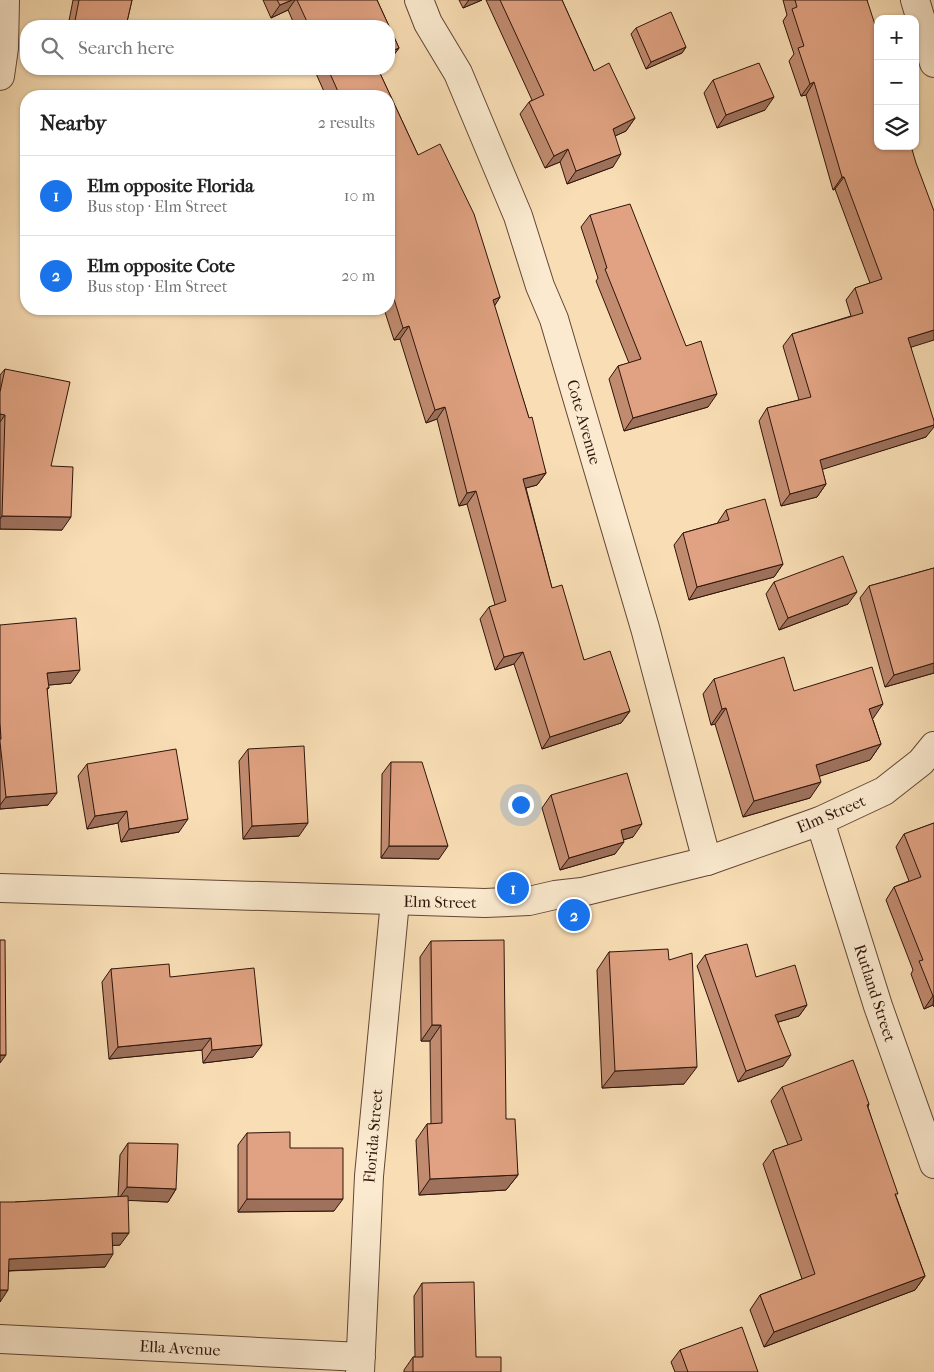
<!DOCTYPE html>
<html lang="en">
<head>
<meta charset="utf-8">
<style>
  body { margin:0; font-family:"IM FELL French Canon",serif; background:#f2f2f2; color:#222 }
  .controls { position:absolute; right:15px; top:15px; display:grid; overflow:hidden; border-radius:10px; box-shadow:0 1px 4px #0004 }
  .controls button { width:45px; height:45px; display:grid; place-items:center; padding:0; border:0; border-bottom:1px solid #e0e0e0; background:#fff; color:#222; font:25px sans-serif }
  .you { position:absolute; left:520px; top:804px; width:18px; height:18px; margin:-12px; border:4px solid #fff; border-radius:50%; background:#1a73e8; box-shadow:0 0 0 8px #1a73e833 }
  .badge { display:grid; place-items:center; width:32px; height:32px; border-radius:50%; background:#1a73e8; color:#fff; font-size:16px; font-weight:700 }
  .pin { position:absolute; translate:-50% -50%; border:2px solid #fff; box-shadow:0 1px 5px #0006 }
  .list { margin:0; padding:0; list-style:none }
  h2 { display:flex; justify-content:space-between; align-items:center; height:65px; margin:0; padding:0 20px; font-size:21px }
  h2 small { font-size:16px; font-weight:400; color:#767676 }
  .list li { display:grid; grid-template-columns:32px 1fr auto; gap:15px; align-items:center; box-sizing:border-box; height:80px; padding:0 20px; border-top:1px solid #e0e0e0 }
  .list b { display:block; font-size:19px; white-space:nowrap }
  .list p { margin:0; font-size:16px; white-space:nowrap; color:#767676 }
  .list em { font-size:16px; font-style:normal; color:#767676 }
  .icon { flex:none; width:28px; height:28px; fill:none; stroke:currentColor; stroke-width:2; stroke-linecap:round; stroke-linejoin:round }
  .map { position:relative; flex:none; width:934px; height:1372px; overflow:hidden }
  .search { position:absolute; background:#fff; box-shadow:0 1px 4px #0004; left:20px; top:20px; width:375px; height:55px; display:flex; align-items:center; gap:12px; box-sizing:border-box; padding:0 18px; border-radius:20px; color:#767676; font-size:19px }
  .panel { position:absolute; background:#fff; box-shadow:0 1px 4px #0004; left:20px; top:90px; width:375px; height:225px; border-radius:20px }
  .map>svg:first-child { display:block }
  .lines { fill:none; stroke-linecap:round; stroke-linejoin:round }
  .minor-casing { stroke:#624635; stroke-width:30 }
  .tertiary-casing { stroke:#624635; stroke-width:30 }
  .minor { stroke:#fbeacf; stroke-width:28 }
  .tertiary { stroke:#fbeacf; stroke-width:28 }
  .wall { fill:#c18b70; stroke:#2f140a }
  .shaded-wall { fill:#9d715b; stroke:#2f140a }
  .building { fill:#e0a282; stroke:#2f140a }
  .labels { text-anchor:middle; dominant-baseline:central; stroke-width:4; stroke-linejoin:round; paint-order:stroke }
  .street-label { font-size:16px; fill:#2f140a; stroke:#fbeacf }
</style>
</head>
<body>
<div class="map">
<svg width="934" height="1372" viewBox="0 0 934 1372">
  <rect width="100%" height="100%" fill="#f9deb5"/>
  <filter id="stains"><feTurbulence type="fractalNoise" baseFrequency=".004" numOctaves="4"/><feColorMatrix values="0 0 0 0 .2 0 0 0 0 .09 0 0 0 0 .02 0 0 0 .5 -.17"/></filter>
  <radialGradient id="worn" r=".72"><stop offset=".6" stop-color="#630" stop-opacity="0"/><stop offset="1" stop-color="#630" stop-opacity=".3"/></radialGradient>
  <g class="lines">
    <g class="minor-casing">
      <path id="minor" d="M419 0 428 23 458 73 518 216 540 286 554 319 645 628 707 861
        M915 0 934 63
        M0 76 4 48 5 0
        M820 821 878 1006 934 1164
        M0 1339 361 1357
        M360 1372 369 1176 395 901"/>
    </g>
    <g class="tertiary-casing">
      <path id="tertiary" d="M0 888 485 903 529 901 555 895 582 892 707 861 820 821 884 791 921 762 934 746"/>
    </g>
    <use href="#minor" class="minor"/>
    <use href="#tertiary" class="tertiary"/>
  </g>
  <path class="wall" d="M73 0H132L126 26H68Z
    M263 0H377L399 48 389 61V26H295L288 10 271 18Z
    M459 0H482L463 8Z
    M486 0H562L594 71 635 118 626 131 615 136 613 167 567 184 560 162 545 168 520 114 529 102 532 100Z
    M783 0H867L911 347 926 437 822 469 826 484 817 497 781 506 759 421 767 408 799 400 783 346 792 334 851 316 846 300 855 288 870 283 835 189 833 190 806 95 801 96 789 61 794 54 783 21 787 15Z
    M636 28 686 47 682 53 646 69 631 34Z
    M314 69H378L418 155 500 297 494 306 546 473 537 485 526 488 552 588 584 660 630 711 621 723 542 749 514 664 495 670 480 619 489 607 495 605 467 504 459 506 437 419 426 423 400 339 394 340 384 309H389V96H326Z
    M713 80 765 110 717 128 704 93Z
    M590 215 708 407 624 431 609 379 618 366 629 363 596 281 598 278 581 227Z
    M5 369 51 466 62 530 0 529V375Z
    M726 510 783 564 774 577 689 600 674 545 683 533 718 523V522Z
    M934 568V673L885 687 860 598 869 586Z
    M774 582 848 604 779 630 766 594Z
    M0 625 71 683 48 685 49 688 47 690 48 805 0 809Z
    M714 679 794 691 873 720 881 744 870 760 819 776 810 798 743 817 715 724 711 725 703 694Z
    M248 749 299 836 243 839 239 761Z
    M391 762 439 859 381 858 382 774Z
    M87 764 179 832 121 842 118 823 87 829 78 776Z
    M551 795 633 837 623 840 615 854 560 870 542 808Z
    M934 823V1007L933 1005 924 1009 911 974 913 970 886 900 894 887 909 881 896 847 904 834Z
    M431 941 506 1119 518 1175 506 1190 419 1195 416 1140 427 1124H431L430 1041H421L420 957Z
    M609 952 669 960 684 1084 602 1088 597 970Z
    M705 955 756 977 807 1005 799 1016 778 1022 783 1066 738 1082 697 966Z
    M111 969 170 977 253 1057 203 1063 202 1050 109 1059 102 982Z
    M782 1087 869 1104 868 1107 896 1196 925 1276 915 1290 764 1347 750 1310 760 1295 802 1279 763 1164 773 1150 788 1145 771 1101Z
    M247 1133 290 1148 334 1211 238 1212V1145Z
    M128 1143 176 1189 168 1202 128 1200 120 1245H113L105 1267 9 1271 0 1302 15 1202 118 1197 120 1155Z
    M422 1283 476 1357 501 1372H404V1370L413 1357H415L414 1296Z
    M680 1350 758 1372H675L671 1362Z"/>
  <path class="shaded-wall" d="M292 0H295L288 10 271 18 280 5Z
    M469 0H482L463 8Z
    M686 47 682 53 646 69 651 62Z
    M399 48 390 60 389 61V52Z
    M814 82 806 95 801 96 810 84Z
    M774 97 765 110 717 128 726 115Z
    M635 118 626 131 604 141 613 129Z
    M568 149 560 162 545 168 554 156Z
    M621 154 613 167 567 184 576 171Z
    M842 177H844L835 189 833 190Z
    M500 297 492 310 493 300Z
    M409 326 400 339 394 340 403 328Z
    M934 330V340L899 351 908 338Z
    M717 394 708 407 624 431 633 418Z
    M445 407 437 419 426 423 435 410Z
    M0 414 5 415 0 422Z
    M934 425V427L926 437 811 473 820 460Z
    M546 473 537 485 514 491 523 479Z
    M826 484 817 497 781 506 790 494Z
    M476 491 467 504 459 506 467 493Z
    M2 516 71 517 62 530 0 529V519Z
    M783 564 774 577 689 600 697 587Z
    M857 592 848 604 779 630 788 618Z
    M523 652 514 664 495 670 504 657Z
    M934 663V673L885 687 894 675Z
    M80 670 71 683 39 686 47 673Z
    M883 704 872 720 869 709Z
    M726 708 715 724 711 725 722 709Z
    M630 711 621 723 542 749 550 737Z
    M881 744 870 760 805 781 816 765Z
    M821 782 810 798 743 817 754 801Z
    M57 793 48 805 0 809V805L6 797Z
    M127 811 118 823 87 829 95 816Z
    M188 819 179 832 121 842 129 829Z
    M308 823 299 836 243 839 252 826Z
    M642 824 633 837 612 843 621 830Z
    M624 842 615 854 560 870 569 858Z
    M389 846H448L439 859 381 858Z
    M933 996H934L933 1005 924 1009Z
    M807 1005 799 1016 768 1025 775 1015Z
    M432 1025H441L430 1041H421Z
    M211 1038 202 1050 109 1059 118 1047Z
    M262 1045 253 1057 203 1063 212 1050Z
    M0 1055H6L0 1063Z
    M791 1055 783 1066 738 1082 746 1071Z
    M697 1067 684 1084 602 1088 615 1071Z
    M518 1175 506 1190 419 1195 430 1179Z
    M127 1187 176 1189 168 1202 118 1200Z
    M247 1199H343L334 1211 238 1212Z
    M112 1233H129L120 1245 104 1246Z
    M113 1254 105 1267 0 1271 9 1259Z
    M925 1276 915 1290 764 1347 774 1332Z
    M0 1290H8L0 1302Z"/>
  <path class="building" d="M79 0H132L126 26H74Z
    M277 0H292L280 5Z
    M297 0H377L399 48 389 52V26H309Z
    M500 0H562L594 71 609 63 635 118 613 129 621 154 576 171 568 149 554 156 529 102 544 95Z
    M795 0H867L878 34V146H911L916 163 934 211V330L908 338 934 421V425L820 460 826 484 790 494 767 408 811 397 792 334 863 313 855 288 882 279 844 177H842L814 82 810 84 798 48 804 46 792 9 797 7Z
    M671 12 686 47 651 62 636 28Z
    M759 63 774 97 726 115 713 80Z
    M328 69H378L418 155 440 144 474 214 500 297 493 300 529 418 532 417 546 473 523 479 552 588 562 585 584 660 610 651 630 711 550 737 523 652 504 657 489 607 506 601 476 491 467 493 445 407 435 410 409 326 403 328 389 283V96H340Z
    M69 92 100 96H68Z
    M630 204 686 346 701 341 717 394 633 418 618 366 641 359 605 269 607 268 590 215Z
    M5 369 70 382 51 466 73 467 71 517 2 516 5 415 0 414V392Z
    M765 499 783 564 697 587 683 533 729 520 726 510Z
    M843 556 857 592 788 618 774 582Z
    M934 568V663L894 675 869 586Z
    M76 618 80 670 47 673 49 688H47L57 793 6 797 0 742V739H1L0 723V625Z
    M784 657 794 691 872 667 883 704 869 709 881 744 816 765 821 782 754 801 726 708 722 709 714 679Z
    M304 746 308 823 252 826 248 749Z
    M176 749 188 819 129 829 127 811 95 816 87 764Z
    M391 762H422L448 846H389Z
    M627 773 642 824 621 830 624 842 569 858 551 795Z
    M934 823V996H933L919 961 923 960 894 887 921 877 904 834Z
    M0 940H5L6 1055H0Z
    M504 940 506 1119H515L518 1175 430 1179 427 1124 442 1123 441 1025H432L431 941Z
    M747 944 756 977 795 965 807 1005 775 1015 791 1055 746 1071 705 955Z
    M668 949 669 960 692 953 697 1067 615 1071 609 952Z
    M169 964 170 977 254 968 262 1045 212 1050 211 1038 118 1047 111 969Z
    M853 1060 869 1104 867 1105 898 1194H895L925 1276 774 1332 760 1295 815 1274 773 1150 802 1140 782 1087Z
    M290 1132V1148H343V1199H247V1133Z
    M128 1143 178 1144 176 1189 127 1187Z
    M128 1196 129 1233H112L113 1254 9 1259 8 1290H0V1202H15Z
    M474 1282 476 1357H501V1372H413V1357H423L422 1283Z
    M742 1327 758 1372H688L680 1350Z"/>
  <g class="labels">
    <g class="street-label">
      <text transform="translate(584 422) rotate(74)">Cote Avenue</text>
      <text transform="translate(831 814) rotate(-23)">Elm Street</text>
      <text transform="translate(440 902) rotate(1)">Elm Street</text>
      <text transform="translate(875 993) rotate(72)">Rutland Street</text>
      <text transform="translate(373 1136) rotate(-85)">Florida Street</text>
      <text transform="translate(180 1348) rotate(3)">Ella Avenue</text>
    </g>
  </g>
  <rect width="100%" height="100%" filter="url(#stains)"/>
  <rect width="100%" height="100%" fill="url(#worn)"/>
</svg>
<div class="controls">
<button>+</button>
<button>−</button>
<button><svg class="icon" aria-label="layers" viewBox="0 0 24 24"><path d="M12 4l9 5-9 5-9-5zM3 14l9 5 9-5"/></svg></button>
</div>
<div class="you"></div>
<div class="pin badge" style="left:513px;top:888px">1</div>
<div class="pin badge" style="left:574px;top:915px">2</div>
<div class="search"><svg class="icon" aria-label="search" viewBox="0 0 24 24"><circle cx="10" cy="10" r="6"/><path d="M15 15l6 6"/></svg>Search here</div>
<section class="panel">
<h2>Nearby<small>2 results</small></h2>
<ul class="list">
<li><span class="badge">1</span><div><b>Elm opposite Florida</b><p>Bus stop · Elm Street</p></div><em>10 m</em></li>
<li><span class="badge">2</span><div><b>Elm opposite Cote</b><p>Bus stop · Elm Street</p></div><em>20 m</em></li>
</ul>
</section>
</div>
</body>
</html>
